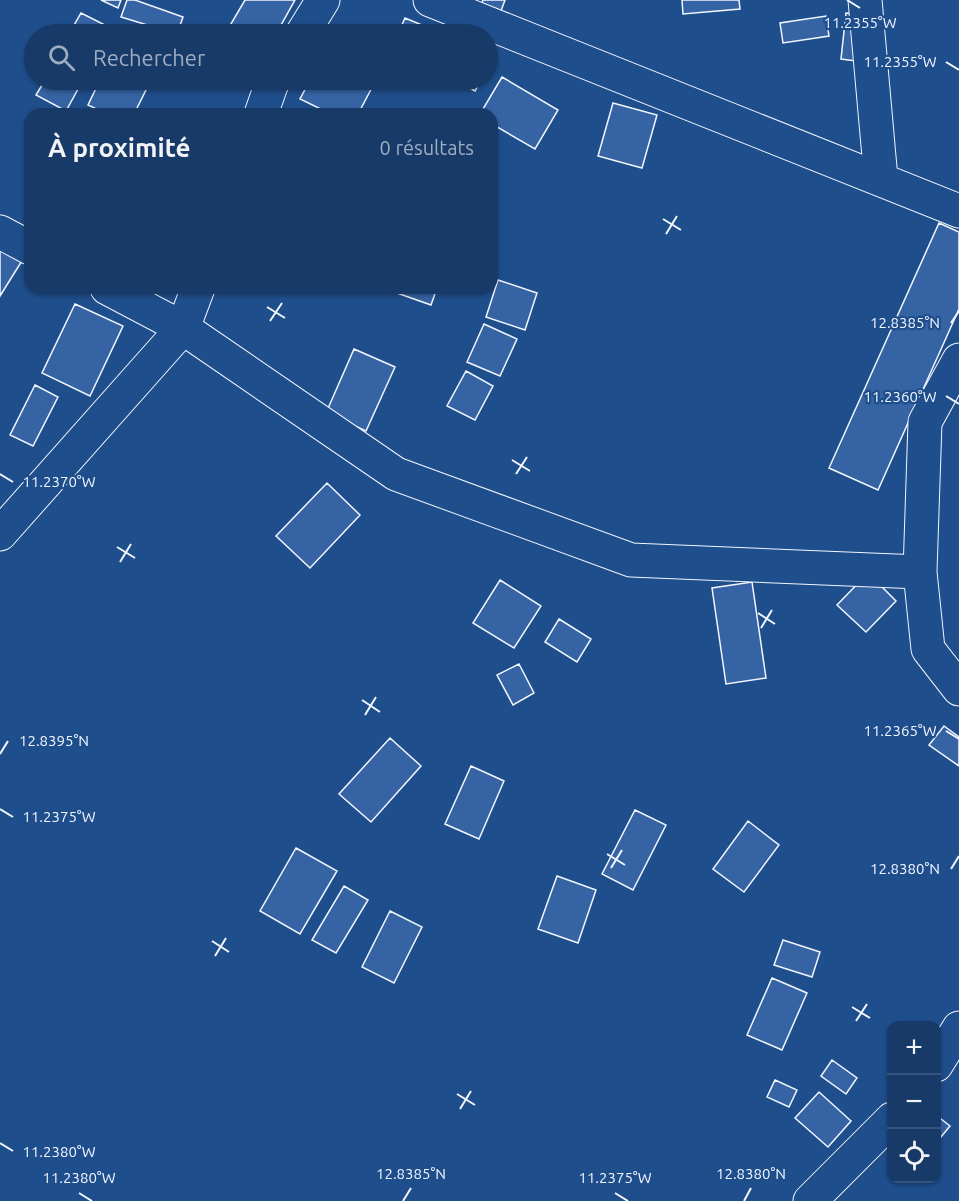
<!DOCTYPE html>
<html lang="fr">
<head>
<meta charset="utf-8">
<style>
  body { margin:0; font-family:Ubuntu,sans-serif; background:#20416f; color:#f1f3f6 }
  .controls { position:absolute; right:18px; bottom:18px; display:grid; overflow:hidden; border-radius:12px; box-shadow:0 2px 4px #0004 }
  .controls button { width:54px; height:54px; display:grid; place-items:center; padding:0; border:0; border-bottom:2px solid #36547d; background:#173a69; color:#f1f3f6; font:30px sans-serif }
  .list { margin:0; padding:0; list-style:none }
  h2 { display:flex; justify-content:space-between; align-items:center; height:78px; margin:0; padding:0 24px; font-size:26px }
  h2 small { font-size:20px; font-weight:400; color:#9eadc0 }
  .icon { flex:none; width:33px; height:33px; fill:none; stroke:currentColor; stroke-width:2; stroke-linecap:round; stroke-linejoin:round }
  .map { position:relative; flex:none; width:959px; height:1201px; overflow:hidden }
  .search { position:absolute; background:#173a69; box-shadow:0 2px 4px #0004; left:24px; top:24px; width:474px; height:66px; display:flex; align-items:center; gap:15px; box-sizing:border-box; padding:0 21px; border-radius:33px; color:#9eadc0; font-size:22px }
  .panel { position:absolute; background:#173a69; box-shadow:0 2px 4px #0004; left:24px; top:108px; width:474px; height:186px; border-radius:18px }
  .map>svg:first-child { display:block }
  .building { fill:#3563a3; stroke:#f2f6ff; stroke-width:1.5 }
  .lines { fill:none; stroke-linecap:round; stroke-linejoin:round }
  .minor-casing { stroke:#f2f6ff; stroke-width:35 }
  .minor { stroke:#1f4e8c; stroke-width:33 }
  .ticks { fill:none; stroke:#f2f6ff; stroke-width:2 }
  .ticks-label { font-size:15px; text-anchor:middle; fill:#f2f6ff; stroke:#1f4e8c; stroke-width:4.5; stroke-linejoin:round; paint-order:stroke }
</style>
</head>
<body>
<div class="map">
<svg width="959" height="1201" viewBox="0 0 959 1201">
  <rect width="100%" height="100%" fill="#1f4e8c"/>
  <path class="building" d="M101 0H121L118 8Z
    M127 0H135L183 17 177 34 121 17Z
    M245 0H295L276 34H225Z
    M483 0H505L498 19 478 12Z
    M682 0H739L740 9 683 14Z
    M81 13 111 28 108 34H69Z
    M846 13 861 15 856 61 841 59Z
    M826 16 829 36 783 43 780 23Z
    M405 18 441 33 440 34H398Z
    M502 77 558 110 535 149 492 124V114H480Z
    M45 80H83L66 111 36 95Z
    M100 80H151L134 114H107L88 105Z
    M310 80H376L358 114H331L300 99Z
    M454 80H481L475 91Z
    M613 103 657 115 642 168 598 156Z
    M939 223 959 232V309L878 490 829 468Z
    M0 240 25 256 0 296Z
    M498 280 537 293 525 330 486 317Z
    M399 288H437L431 305 397 293Z
    M75 304 123 326 90 396 42 373Z
    M484 324 517 339 500 376 467 362Z
    M354 349 395 367 366 431 326 413Z
    M466 371 493 386 475 420 447 406Z
    M35 385 58 397 33 446 10 435Z
    M327 483 360 515 310 568 276 536Z
    M868 573 896 601 866 632 837 605Z
    M500 580 541 606 514 648 473 623Z
    M752 582 766 678 726 684 712 588Z
    M559 619 591 639 577 662 545 642Z
    M519 664 534 693 513 705 497 675Z
    M944 726 959 737V766L929 745Z
    M390 738 421 766 371 822 339 794Z
    M471 766 504 781 479 839 445 824Z
    M635 810 666 825 633 890 602 874Z
    M748 821 779 845 744 892 713 869Z
    M296 848 337 871 300 934 260 911Z
    M557 876 596 890 578 943 538 929Z
    M344 886 368 900 336 953 312 940Z
    M390 911 422 927 394 983 362 967Z
    M783 940 820 952 812 977 774 965Z
    M772 978 807 993 782 1050 747 1035Z
    M832 1060 857 1078 846 1094 821 1076Z
    M775 1080 797 1090 789 1107 767 1097Z
    M819 1092 851 1121 828 1147 795 1118Z
    M936 1115 950 1126 936 1143Z"/>
  <g class="lines">
    <g class="minor-casing">
      <path id="minor" d="M430 0 959 211
        M865 0 881 179
        M302 34 323 0
        M261 114 273 80
        M0 232 30 248
        M107 288 183 328 396 474 631 560 920 572
        M959 360 925 422 920 572 928 649 959 689
        M0 534 183 328 198 288
        M936 1065 959 1028
        M810 1201 892 1119"/>
    </g>
    <use href="#minor" class="minor"/>
  </g>
  <path class="ticks" d="M847 0 860 8M946 62 959 70M663 219 681 230M666 234 677 216M267 307 285 318M270 321 282 303M951 323 959 311M946 396 959 404M512 460 530 471M0 474 13 482M516 474 527 457M117 547 135 558M120 562 131 544M758 613 775 624M761 628 772 610M362 700 380 712M365 715 376 697M946 731 959 739M0 754 8 741M0 809 13 817M607 854 625 865M611 868 622 850M951 869 959 856M212 941 229 952M215 956 226 938M852 1007 870 1018M856 1021 867 1004M457 1094 475 1105M460 1109 471 1091M0 1143 13 1151M79 1193 92 1201M615 1193 628 1201M403 1201 411 1188M744 1201 751 1188"/>
  <g class="ticks-label">
    <text x="860" y="28">11.2355°W</text>
    <text x="900" y="67">11.2355°W</text>
    <text x="905" y="328">12.8385°N</text>
    <text x="900" y="402">11.2360°W</text>
    <text x="59" y="487">11.2370°W</text>
    <text x="900" y="736">11.2365°W</text>
    <text x="54" y="746">12.8395°N</text>
    <text x="59" y="822">11.2375°W</text>
    <text x="905" y="874">12.8380°N</text>
    <text x="59" y="1157">11.2380°W</text>
    <text x="411" y="1179">12.8385°N</text>
    <text x="751" y="1179">12.8380°N</text>
    <text x="79" y="1183">11.2380°W</text>
    <text x="615" y="1183">11.2375°W</text>
  </g>
</svg>
<div class="controls">
<button>+</button>
<button>−</button>
<button><svg class="icon" aria-label="locate" viewBox="0 0 24 24"><circle cx="12" cy="12" r="6"/><path d="M12 2v4M12 18v4M2 12h4M18 12h4"/></svg></button>
</div>
<div class="search"><svg class="icon" aria-label="search" viewBox="0 0 24 24"><circle cx="10" cy="10" r="6"/><path d="M15 15l6 6"/></svg>Rechercher</div>
<section class="panel">
<h2>À proximité<small>0 résultats</small></h2>
<ul class="list">
</ul>
</section>
</div>
</body>
</html>
